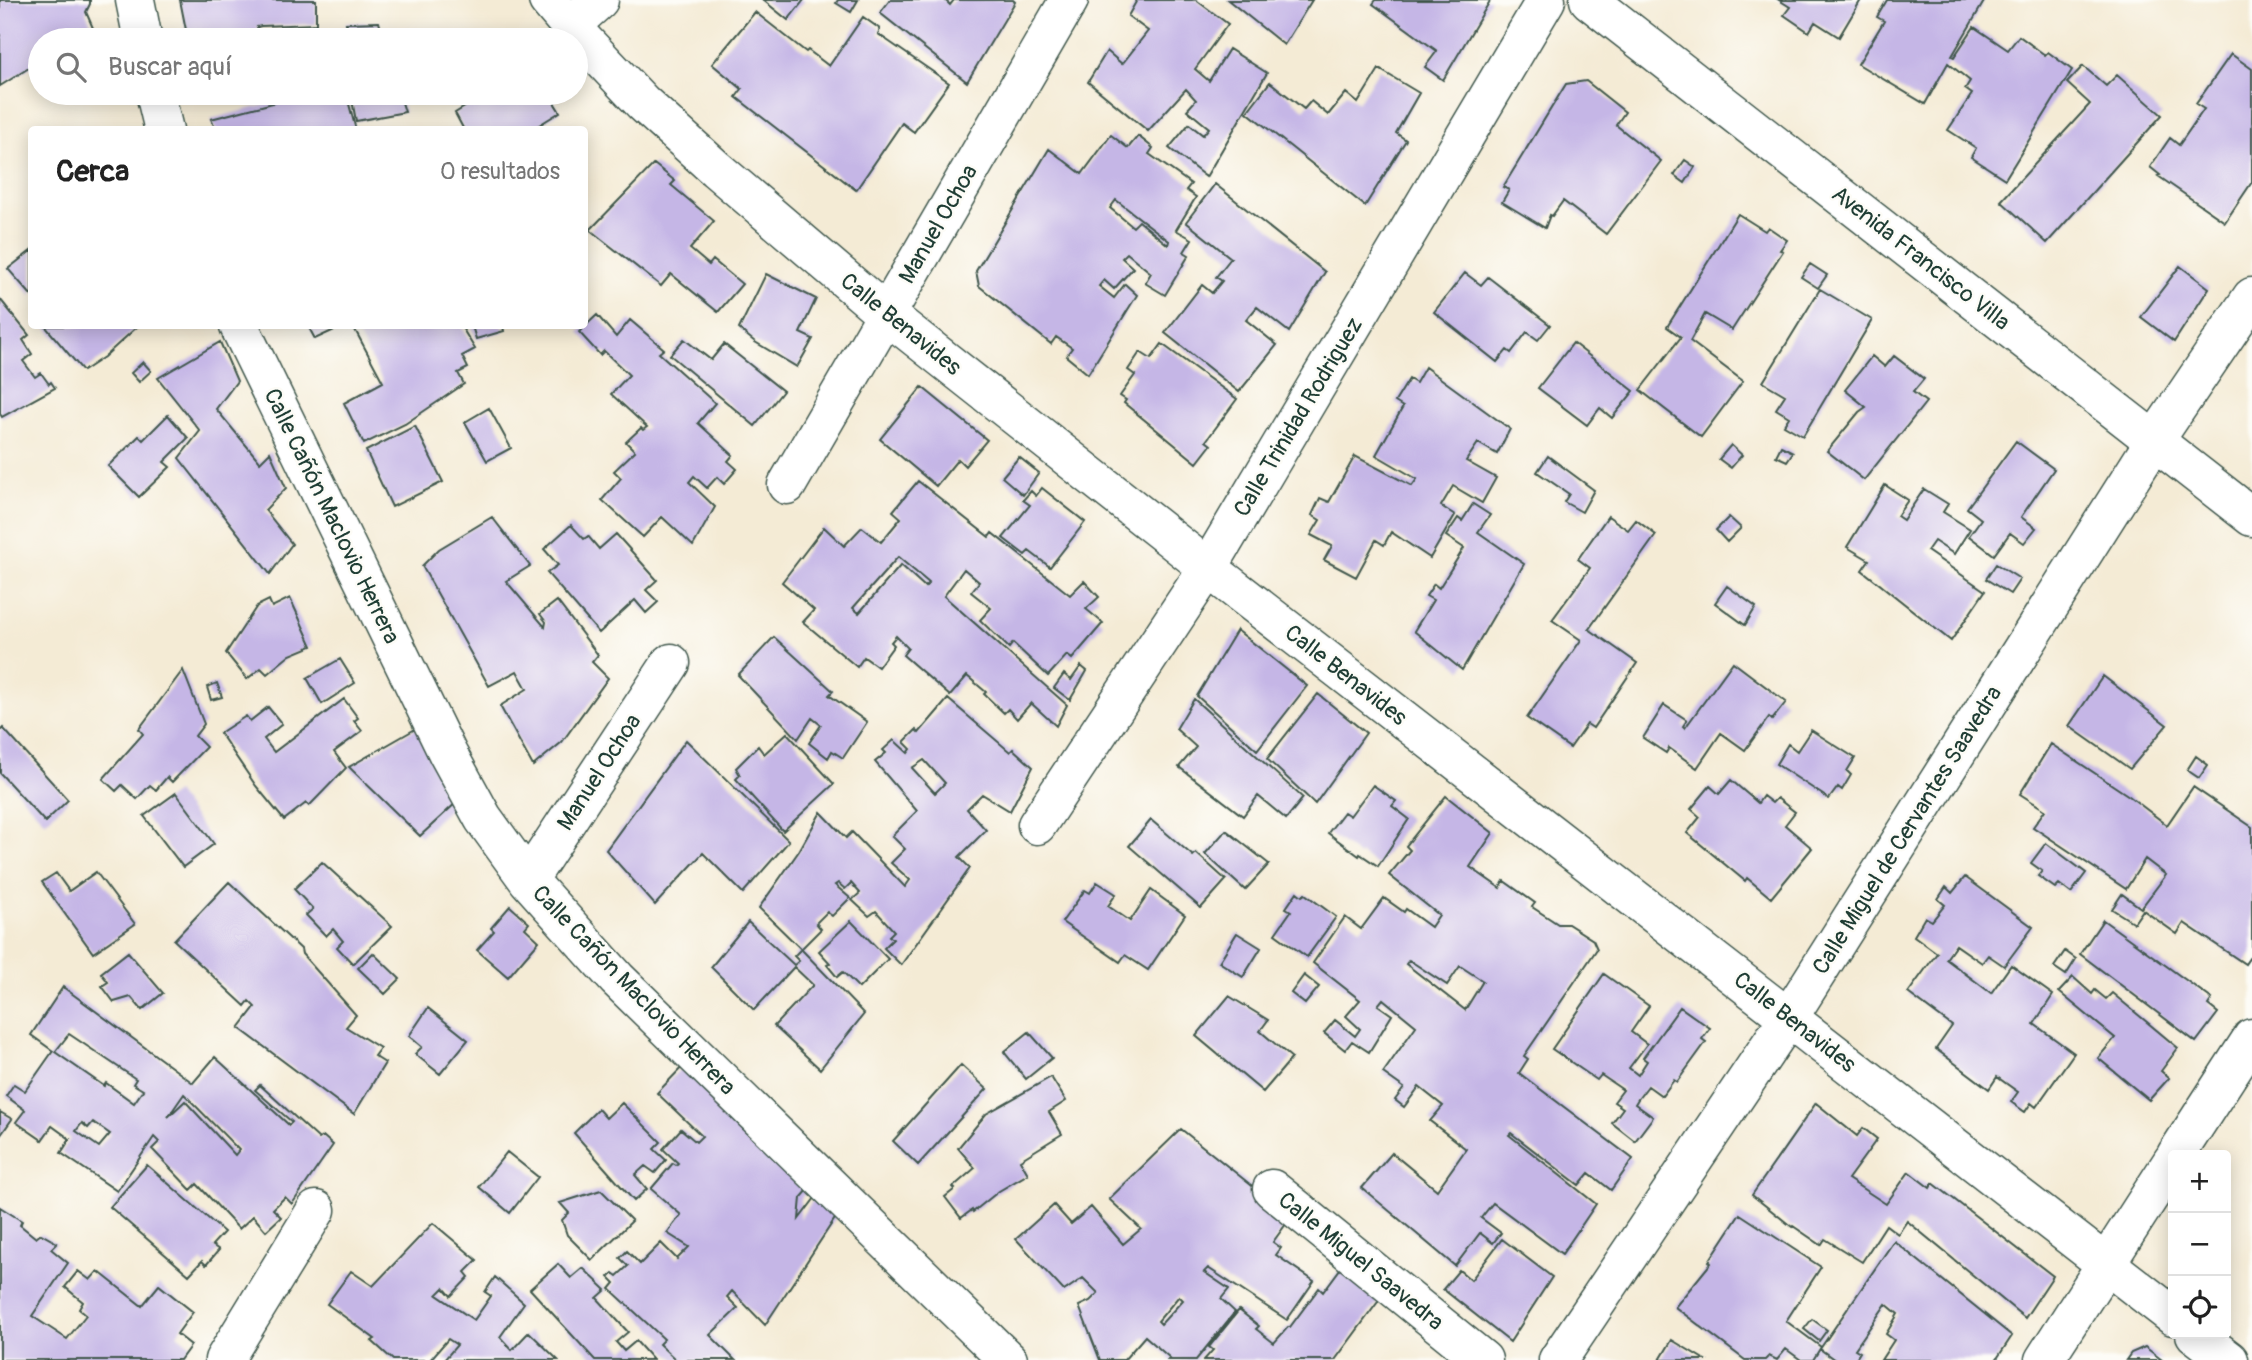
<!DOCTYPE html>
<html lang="es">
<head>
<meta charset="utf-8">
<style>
  body { margin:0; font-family:Pangolin,sans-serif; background:#f2f2f2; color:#222 }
  .controls { position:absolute; right:21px; bottom:21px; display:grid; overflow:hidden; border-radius:7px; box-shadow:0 4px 18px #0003 }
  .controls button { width:63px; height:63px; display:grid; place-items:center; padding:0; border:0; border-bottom:2px solid #e0e0e0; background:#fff; color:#222; font:35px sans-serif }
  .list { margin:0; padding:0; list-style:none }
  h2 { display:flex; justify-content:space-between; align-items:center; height:91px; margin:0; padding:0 28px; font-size:30px }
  h2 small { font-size:23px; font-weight:400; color:#767676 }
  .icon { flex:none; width:38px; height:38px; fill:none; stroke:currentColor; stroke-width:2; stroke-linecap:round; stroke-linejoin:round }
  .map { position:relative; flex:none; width:2252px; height:1360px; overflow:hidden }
  .search { position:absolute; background:#fff; box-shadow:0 4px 18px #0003; left:28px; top:28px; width:560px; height:77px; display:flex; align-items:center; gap:18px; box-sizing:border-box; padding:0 24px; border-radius:38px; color:#767676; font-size:26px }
  .panel { position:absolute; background:#fff; box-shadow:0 4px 18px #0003; left:28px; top:126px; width:560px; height:203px; border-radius:7px }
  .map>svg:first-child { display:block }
  .building { fill:#c5b6e6; fill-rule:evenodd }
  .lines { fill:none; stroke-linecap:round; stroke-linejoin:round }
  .street-casing { stroke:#3f574c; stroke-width:41 }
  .secondary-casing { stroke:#3f574c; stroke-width:41 }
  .street { stroke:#fff; stroke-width:38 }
  .secondary { stroke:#fff; stroke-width:38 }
  .labels { text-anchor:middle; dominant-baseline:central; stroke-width:5; stroke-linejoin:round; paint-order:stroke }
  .street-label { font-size:23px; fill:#1f3d34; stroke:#fdfcf7 }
</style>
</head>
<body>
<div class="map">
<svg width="2252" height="1360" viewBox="0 0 2252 1360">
  <rect width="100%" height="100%" fill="#fdfcf7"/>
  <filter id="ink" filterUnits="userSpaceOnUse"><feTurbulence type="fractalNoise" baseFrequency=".0143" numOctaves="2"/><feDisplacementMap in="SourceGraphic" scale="14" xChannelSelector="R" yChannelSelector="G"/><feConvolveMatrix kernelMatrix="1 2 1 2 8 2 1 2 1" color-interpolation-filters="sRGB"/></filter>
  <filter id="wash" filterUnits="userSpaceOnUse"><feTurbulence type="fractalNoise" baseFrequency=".00686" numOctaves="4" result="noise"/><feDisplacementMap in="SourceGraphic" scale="28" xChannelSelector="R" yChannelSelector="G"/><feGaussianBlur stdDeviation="1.57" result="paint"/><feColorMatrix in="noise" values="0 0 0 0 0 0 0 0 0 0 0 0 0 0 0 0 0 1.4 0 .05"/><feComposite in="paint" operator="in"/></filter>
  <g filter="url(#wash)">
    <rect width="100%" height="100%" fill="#f4ebd5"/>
    <g id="blocks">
      <path class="building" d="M0 0H90V4L86 12 93 28 73 40H40V61L0 86Z
        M180 0H316V24L261 26 257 27 261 40H188Z
        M763 0H804L788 20Z
        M838 0H858L851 12 836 3Z
        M890 0H945L950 5 954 0H1013L1015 2 967 82 880 13Z
        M1137 0H1196L1228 24 1195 69 1209 81 1229 49 1267 73 1206 177 1169 148 1189 124 1203 135 1209 128 1187 110 1196 100 1186 89 1148 131 1088 82 1107 51 1122 64 1148 31 1128 16Z
        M1228 0H1312L1284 45Z
        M1376 0H1489L1490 1 1443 80 1425 67 1437 51 1373 4Z
        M1779 0H1861L1839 37 1815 22 1809 32 1784 15 1790 7Z
        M1887 0H1985L1952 56 1954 57 1974 27 2008 50 2019 36 2045 55 2048 52 2072 70 2005 179 1971 157 1976 148 1948 130 1972 94 1965 89 1970 81 1948 63 1925 104 1858 64 1884 21 1877 17Z
        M755 12 806 52 808 50 829 66 863 17 880 29 878 34 949 83 914 132 902 123 856 190 736 97 742 89 712 64Z
        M379 22 384 40H349L346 23Z
        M2231 54 2252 69V182L2225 222 2158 176 2160 175 2150 167 2170 138 2179 145 2204 109 2196 104Z
        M2083 66 2106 86 2117 75 2162 115 2047 243 2001 201 2090 104 2067 83Z
        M1379 69 1419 93 1396 133 1406 140 1365 206 1247 112 1270 82 1304 109 1311 101 1328 115 1346 93 1358 103Z
        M1586 81 1625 112 1616 125 1661 161 1606 234 1563 201 1552 216 1550 215 1545 228 1502 202 1509 190 1503 187 1566 84Z
        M291 93H346L356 130H216L211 119 292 98Z
        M359 93H399L405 112 356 121 352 100 360 98Z
        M471 93H548L560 112 531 130H464L455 113 476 100Z
        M1111 135 1128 148 1138 136 1153 148 1149 154 1191 184 1186 190 1196 197 1176 230 1192 239 1184 252 1189 255 1165 295 1145 283 1151 273 1127 253 1122 258 1133 268 1114 289 1104 280 1099 286 1114 298 1125 284 1137 295 1088 374 1066 356 1072 348 1056 337 1051 344 979 286 976 271 1049 149 1082 174ZM1116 200 1169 241 1168 245 1139 221 1133 227 1110 208Z
        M1685 160 1695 167 1685 183 1674 175Z
        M654 164 675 181 671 185 714 221 690 249 709 265 713 260 742 284 718 312 671 274 661 286 590 230Z
        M1215 184 1325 272 1289 332 1257 307 1246 320 1277 345 1239 392 1165 333 1202 285 1212 293 1222 281 1216 277 1231 258 1186 222Z
        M1738 214 1765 231 1768 227 1787 240 1780 250 1783 251 1732 330 1705 314 1690 341 1743 381 1701 437 1640 390 1681 337 1667 327Z
        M32 250V296L8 269Z
        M1810 264 1827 275 1818 288 1801 277Z
        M2180 266 2209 288 2174 342 2141 317Z
        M1465 273 1481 285 1488 277 1550 325 1538 340 1527 332 1511 353 1507 350 1497 362 1434 312Z
        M766 274 816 299 800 333 813 339 797 367 755 342 739 329Z
        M1820 289 1872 320 1803 436 1784 425 1789 417 1776 409 1785 395 1763 382Z
        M0 299 29 335 23 340 32 354 23 361 35 377 41 373 49 384 51 382 55 388 2 417 0 414Z
        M597 315 616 337 630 320 664 349 659 353 715 403 698 423 733 455 728 461 737 469 724 484 717 477 707 488 694 476 689 482 715 507 693 546 662 517 643 537 602 500 621 478 614 471 635 451 626 442 641 428 643 430 647 427 611 394 629 375 604 351 600 355 579 332Z
        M45 326H138L104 357 83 371Z
        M308 326H343L315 339Z
        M353 326H461L475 349 462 356 468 368 458 373 464 384 405 424 364 444 344 403 383 382Z
        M472 326H503L504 331 476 339Z
        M684 339 711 360 724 344 783 391 755 426 670 355Z
        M220 342 237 381 216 409 260 462 270 452 286 488 265 510 292 544 270 574 179 458 200 431 158 378Z
        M1573 343 1634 391 1612 418 1600 408 1587 425 1538 388Z
        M1162 344 1237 399 1206 441 1211 445 1197 463 1124 403 1126 400 1120 396 1135 375 1128 370 1140 352 1151 359Z
        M1872 356 1885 367 1894 356 1924 379 1913 392 1926 402 1864 480 1827 451 1859 412 1866 407 1845 390Z
        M143 362 151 371 139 382 131 373Z
        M1425 367 1510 429 1497 454 1478 443 1466 461 1496 478 1482 503 1453 486 1441 506 1455 515 1430 558 1391 532 1384 545 1376 540 1356 577 1324 560 1332 546 1311 535 1320 520 1312 515 1320 498 1329 502 1355 456 1412 486 1417 479 1376 455 1403 407 1395 402 1409 379 1416 383Z
        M922 387 987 440 965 466 958 459 936 486 880 439Z
        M489 408 511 448 487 461 465 422Z
        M168 415 188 438 164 462 170 467 139 497 108 466 139 436 143 440Z
        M415 426 443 482 392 507 366 451Z
        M2016 441 2054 469 2021 517 2036 528 2024 543 2010 533 1994 555 1969 536 1981 519 1967 508Z
        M1731 445 1742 455 1731 468 1719 459Z
        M1781 446 1793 452 1787 461 1776 456Z
        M1548 456 1594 490 1582 512 1564 502 1569 494 1537 472Z
        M1019 457 1039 473 1023 495 1002 477Z
        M918 481 989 537 992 533 1070 595 1084 581 1099 597 1086 609 1103 623 1072 659 1067 655 1048 676 1013 643 1009 648 980 620 991 608 971 592 979 582 964 569 944 596 1067 705 1056 726 1031 703 1017 719 1008 709 1004 713 984 694 986 692 967 676 950 696 903 655 908 648 896 636 891 642 894 645 878 667 864 657 857 667 803 622 814 610 782 582 824 527 844 546 862 527 881 542 901 518 893 511ZM898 557 929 583 925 587 901 565 859 613 853 608Z
        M1885 485 1908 500 1897 516 1903 520 1924 489 1948 504 1943 512 1970 529 1954 554 1934 541 1927 551 1985 591 1951 641 1862 570 1869 560 1847 547Z
        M1042 488 1085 522 1050 567 1029 551 1025 555 1003 538 1030 505 1023 500 1031 491 1036 496Z
        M1473 504 1490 515 1478 532 1524 564 1462 670 1414 631 1433 600 1426 596 1434 584 1439 588 1464 548 1446 536 1458 518 1462 521Z
        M1608 516 1628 530 1636 520 1656 535 1589 629 1637 663 1593 728 1587 724 1570 748 1527 718 1581 640 1552 620 1590 568 1578 559Z
        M492 517 530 566 506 581 545 627 546 622 540 614 557 601 598 655 592 662 608 678 562 742 533 766 500 706 527 689 517 671 489 686 422 566 439 549Z
        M1729 517 1741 528 1727 542 1716 530Z
        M571 525 584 539 588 536 599 549 616 534 657 580 646 590 658 602 646 613 635 600 599 633 547 573 558 565 544 549Z
        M1996 564 2020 579 2010 594 1986 579Z
        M1727 586 1756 607 1745 625 1715 603Z
        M290 598 312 646 290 655 267 674 261 668 247 679 226 653 257 606 269 600 272 607Z
        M1237 630 1307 686 1257 750 1197 696Z
        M774 637 833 691 829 695 867 722 843 758 832 751 828 758 809 743 821 725 812 718 798 739 738 675Z
        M340 659 355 683 322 704 307 678Z
        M1733 662 1786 702 1772 720 1769 717 1745 750 1721 733 1697 768 1669 748 1666 753 1643 738 1664 705 1687 720 1683 726 1685 728Z
        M1081 666 1087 671 1070 700 1054 688 1064 674 1071 680Z
        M183 670 204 724 195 736 206 747 172 782 167 777 156 790 150 785 137 799 122 785 116 791 103 779 143 734 139 729Z
        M2103 676 2167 725 2130 769 2069 726Z
        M217 683 222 697 211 700 207 687Z
        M1318 694 1366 733 1315 804 1267 759Z
        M344 699 358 718 354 721 362 731 334 752 346 768 309 806 306 803 284 820 256 786 220 733 246 716 250 721 268 707 282 724 264 739 274 752Z
        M948 699 1010 752 1013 749 1033 767 1010 811 982 794 967 809 986 830 959 857 970 868 901 965 884 948 893 939 889 936 894 931 876 911 869 916 852 900 860 893 851 883 845 889 838 883 835 885 850 898 832 916 827 912 816 923 821 929 801 949 759 908 799 851 821 812 846 838 852 832 905 887 910 880 891 863 905 849 892 836 917 811 875 762 886 753 883 750 894 740 908 753 911 749 904 742 916 730 919 733ZM924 760 945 783 935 793 912 768Z
        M1194 699 1303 798 1286 819 1258 796 1243 816 1179 767 1196 747 1176 729Z
        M3 728 68 800 45 822 0 773V731Z
        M417 728 458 801 420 836 349 767Z
        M1811 730 1855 758 1847 771 1851 775 1842 790 1838 787 1829 799 1776 764 1788 744 1797 751Z
        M787 733 834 784 783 831 736 779 740 775 736 768 758 746 764 754Z
        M686 740 789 841 743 893 703 853 655 905 606 850Z
        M2051 744 2129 796 2167 825 2193 787 2252 827V954L2245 964 2184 923 2177 934 2143 910 2134 923 2112 909 2122 894 2141 908 2166 875 2145 859 2126 889 2033 827 2045 810 2020 794Z
        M2196 756 2208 765 2199 778 2187 770Z
        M1731 780 1758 803 1763 796 1772 803 1777 798 1795 812 1785 825 1812 848 1771 898 1747 878 1745 881 1687 833 1700 817 1691 809 1710 786 1719 794Z
        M1373 785 1396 801 1392 806 1409 819 1378 866 1360 854 1359 856 1328 833 1344 812 1350 816Z
        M176 793 214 844 183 867 144 816Z
        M1446 796 1493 833 1470 867 1500 888 1504 881 1535 903 1532 907 1558 924H1568L1593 940 1597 949 1524 1056 1528 1059 1519 1073 1633 1159 1611 1190 1589 1173 1579 1185 1511 1133 1509 1135 1596 1204 1562 1254 1493 1203 1481 1218 1501 1233 1493 1243 1480 1233 1455 1266 1362 1188 1392 1153 1437 1190 1466 1149 1430 1121 1443 1106 1419 1087 1404 1107 1395 1100 1404 1088 1383 1073 1416 1026 1383 999 1378 1005 1392 1015 1369 1052 1352 1041 1345 1050 1324 1033 1335 1020 1355 1036 1360 1029 1346 1016 1360 1000 1313 963 1345 917 1361 929 1384 898 1404 912 1406 909 1431 927 1439 915 1389 875 1410 850 1406 846ZM1409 960 1447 985 1460 966 1483 981 1465 1010 1406 964Z
        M1151 820 1193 856 1196 853 1226 880 1201 908 1129 846Z
        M1226 830 1269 864 1245 890 1205 854Z
        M2046 843 2086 873 2071 893 2059 884 2055 888 2038 876 2042 871 2031 863Z
        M322 862 392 926 353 964 337 947 343 941 333 929 326 936 306 915 313 909 294 889Z
        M96 872 135 924 93 953 42 882 56 873 69 891Z
        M1965 877 2033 927 2004 966 1988 955 1982 963 1956 945 1946 959 1991 993 2011 965 2053 995 2034 1024 2074 1053 2036 1107 2031 1103 2025 1112 2011 1102 2018 1092 1997 1077 1989 1089 1936 1049 1952 1026 1908 993 1937 953 1914 936 1925 917 1932 921 1945 905 1938 899 1946 887 1952 893Z
        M229 882 301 949 302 954 356 1015 346 1027 380 1048 374 1056 385 1063 354 1114 239 1028 255 1007 249 1001 245 1006 174 940Z
        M1097 882 1116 894 1108 906 1130 921 1151 890 1185 915 1148 970 1125 955 1120 962 1062 922 1085 890 1090 893Z
        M1297 892 1302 896 1305 894 1336 917 1307 957 1275 934 1291 911 1286 908Z
        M510 906 529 923 525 928 539 941 508 977 477 950 494 931 491 928Z
        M2103 920 2212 999 2208 1005 2218 1013 2196 1042 2080 954Z
        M851 921 888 959 859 988 843 972 837 977 827 965 830 963 819 951Z
        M748 922 794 965 799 961 794 956 801 949 864 1014 820 1069 774 1026 813 985 794 967 754 1010 711 967Z
        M1237 933 1261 948 1243 977 1219 962Z
        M2065 951 2076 959 2066 975 2054 967Z
        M128 952 163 993 142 1010 131 997 114 1002 102 986 108 982 101 973Z
        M373 953 400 979 385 994 358 968Z
        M1604 974 1649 1006 1631 1032 1647 1044 1629 1068 1638 1075 1647 1061 1643 1058 1680 1007 1710 1028 1702 1039 1706 1042 1677 1082 1674 1080 1662 1096 1648 1086 1638 1099 1635 1104 1653 1117 1635 1141 1612 1123 1623 1108 1614 1102 1623 1090 1601 1075 1597 1080 1552 1049Z
        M1304 975 1319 987 1305 1004 1291 993Z
        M2073 977 2092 994 2095 990 2106 999 2112 993 2178 1048 2161 1071 2169 1078 2149 1100 2098 1058 2115 1038 2059 992Z
        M63 987 193 1083 215 1057 289 1125 292 1122 255 1090 260 1085 319 1139 323 1136 333 1145 292 1204 285 1197 273 1209 281 1217 266 1231 253 1216 239 1229 197 1184 191 1190 152 1149 159 1142 154 1137 117 1191 61 1153 70 1139 52 1126 42 1140 16 1122 25 1110 6 1096 14 1084 25 1091 53 1051 31 1035ZM69 1034 136 1079 133 1084 143 1090 134 1103 106 1083 104 1086 55 1052ZM184 1094 239 1150 235 1155 185 1101 168 1117ZM93 1122 110 1134 99 1147 76 1131 82 1123 88 1128Z
        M1229 996 1268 1020 1260 1031 1292 1058 1263 1092 1196 1036Z
        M428 1008 468 1040 440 1074 415 1054 422 1047 409 1036Z
        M1029 1032 1052 1058 1026 1079 1004 1052Z
        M686 1063 809 1189 801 1198 799 1219 815 1198 838 1214 765 1325 732 1291 727 1297 738 1308 710 1335 735 1360H676L659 1344 664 1339 610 1289 615 1283 609 1277 613 1273 617 1276 628 1266 620 1258 627 1251 640 1264 661 1243 677 1259 689 1247 667 1233 681 1215 651 1189 673 1163 676 1165 678 1163 663 1149 681 1129 696 1142 702 1136 657 1093Z
        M961 1065 987 1089 918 1165 893 1141Z
        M1051 1077 1066 1101 1049 1112 1062 1134 1020 1160 1028 1174 999 1191 973 1212 972 1210 961 1218 945 1197 955 1189 953 1187 975 1168 958 1148 986 1114Z
        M622 1103 661 1142 654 1149 666 1160 655 1173 645 1166 635 1175 647 1189 634 1201 574 1133 598 1109 606 1118Z
        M1816 1103 1857 1136 1863 1128 1877 1139 1848 1179 1886 1204 1909 1172 1930 1188 1933 1183 2053 1276 2025 1318 1907 1221 1898 1234 1886 1225 1862 1262 1825 1239 1821 1245 1793 1226 1792 1227 1752 1195Z
        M0 1112 12 1119 0 1136Z
        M1181 1129 1291 1217 1273 1242 1281 1248 1276 1255 1314 1281 1287 1320 1208 1268 1204 1272 1229 1289 1221 1299 1235 1312 1196 1360H1168L1170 1358 1145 1336 1124 1360H1100L1079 1306 1090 1301 1098 1293 1083 1278 1064 1291 1016 1239 1054 1205 1071 1224 1091 1207 1123 1244 1141 1229 1109 1199ZM1179 1296 1183 1300 1161 1324 1158 1321Z
        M507 1152 538 1177 510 1213 479 1187Z
        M147 1165 224 1232 212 1245 219 1250 206 1265 202 1261 189 1275 110 1207Z
        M601 1190 632 1221 592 1260 567 1235 562 1220 569 1213 560 1203Z
        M0 1207 22 1221 20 1225 36 1238 41 1234 57 1243 51 1249 68 1263 32 1316 67 1339 86 1315 79 1309 83 1302 65 1287 78 1271 90 1280 98 1271 142 1306 159 1285 193 1312 177 1334 191 1345 180 1360H0Z
        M1740 1214 1821 1267 1786 1321 1821 1347 1813 1360H1801L1786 1349 1777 1360 1769 1356 1765 1360H1745L1675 1307 1711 1263 1709 1261Z
        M433 1223 477 1260 465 1272 469 1277 451 1296 444 1288 437 1295 474 1320 491 1296 485 1292 495 1277 524 1303 500 1337 512 1350 529 1332 558 1360H444L457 1345 448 1339 430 1360H393L372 1341 375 1339 327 1304 351 1271 373 1286Z
        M1502 1239 1552 1277 1510 1342 1443 1289 1459 1270 1471 1280Z
        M1894 1241 2012 1336 1996 1360H1881L1894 1340 1886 1334 1898 1314 1886 1304 1855 1349 1860 1352 1855 1360H1835L1820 1349Z
        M558 1264 571 1278 583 1268 606 1290 597 1298 628 1332 616 1342 624 1351 636 1341 653 1360H595L530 1289Z
        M1343 1265 1383 1295 1335 1360H1204L1213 1350 1209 1347 1239 1310 1259 1326 1256 1329 1274 1343 1288 1327H1290L1319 1288 1323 1292Z
        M1812 1319 1827 1330 1819 1341 1804 1329Z
        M1672 1340 1705 1360H1660Z
        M2145 1347 2162 1360H2126L2131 1353Z"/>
    </g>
  </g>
  <g filter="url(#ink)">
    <use href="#blocks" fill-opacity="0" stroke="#3f574c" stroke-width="2"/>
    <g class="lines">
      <g class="street-casing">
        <path id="street" d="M135 0 143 40
          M548 0 570 26 643 103 716 169 886 314 1208 568 2173 1316
          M570 26 599 0
          M155 93 164 130
          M239 326 448 754 483 818 528 880 617 979 1008 1360
          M787 485 1069 0
          M1037 825 1208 568 1546 0
          M528 880 671 663
          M2176 1155 2252 1038
          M1272 1189 1483 1360
          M2195 1334 2229 1360
          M224 1360 316 1210
          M1558 1360 1789 1017 2155 440 2252 297
          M2044 1360 2173 1160"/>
      </g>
      <g class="secondary-casing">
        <path id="secondary" d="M1589 0 2252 517"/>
      </g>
      <use href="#street" class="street"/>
      <use href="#secondary" class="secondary"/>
    </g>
  </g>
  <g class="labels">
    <g class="street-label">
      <text transform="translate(938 224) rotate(-60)">Manuel Ochoa</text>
      <text transform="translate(1921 258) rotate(38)">Avenida Francisco Villa</text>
      <text transform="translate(901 324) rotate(39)">Calle Benavides</text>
      <text transform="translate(1298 417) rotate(-59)">Calle Trinidad Rodriguez</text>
      <text transform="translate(332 516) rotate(64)">Calle Cañón Maclovio Herrera</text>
      <text transform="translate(1346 675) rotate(38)">Calle Benavides</text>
      <text transform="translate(599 772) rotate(-57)">Manuel Ochoa</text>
      <text transform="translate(1907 830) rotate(-58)">Calle Miguel de Cervantes Saavedra</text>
      <text transform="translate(634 990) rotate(46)">Calle Cañón Maclovio Herrera</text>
      <text transform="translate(1795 1022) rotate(38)">Calle Benavides</text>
      <text transform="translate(1361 1261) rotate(39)">Calle Miguel Saavedra</text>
    </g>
  </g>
</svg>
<div class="controls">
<button>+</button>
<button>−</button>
<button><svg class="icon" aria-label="locate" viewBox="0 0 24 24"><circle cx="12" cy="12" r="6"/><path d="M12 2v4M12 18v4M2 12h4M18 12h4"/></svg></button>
</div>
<div class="search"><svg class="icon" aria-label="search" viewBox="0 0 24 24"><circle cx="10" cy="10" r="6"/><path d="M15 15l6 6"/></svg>Buscar aquí</div>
<section class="panel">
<h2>Cerca<small>0 resultados</small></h2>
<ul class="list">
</ul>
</section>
</div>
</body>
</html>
